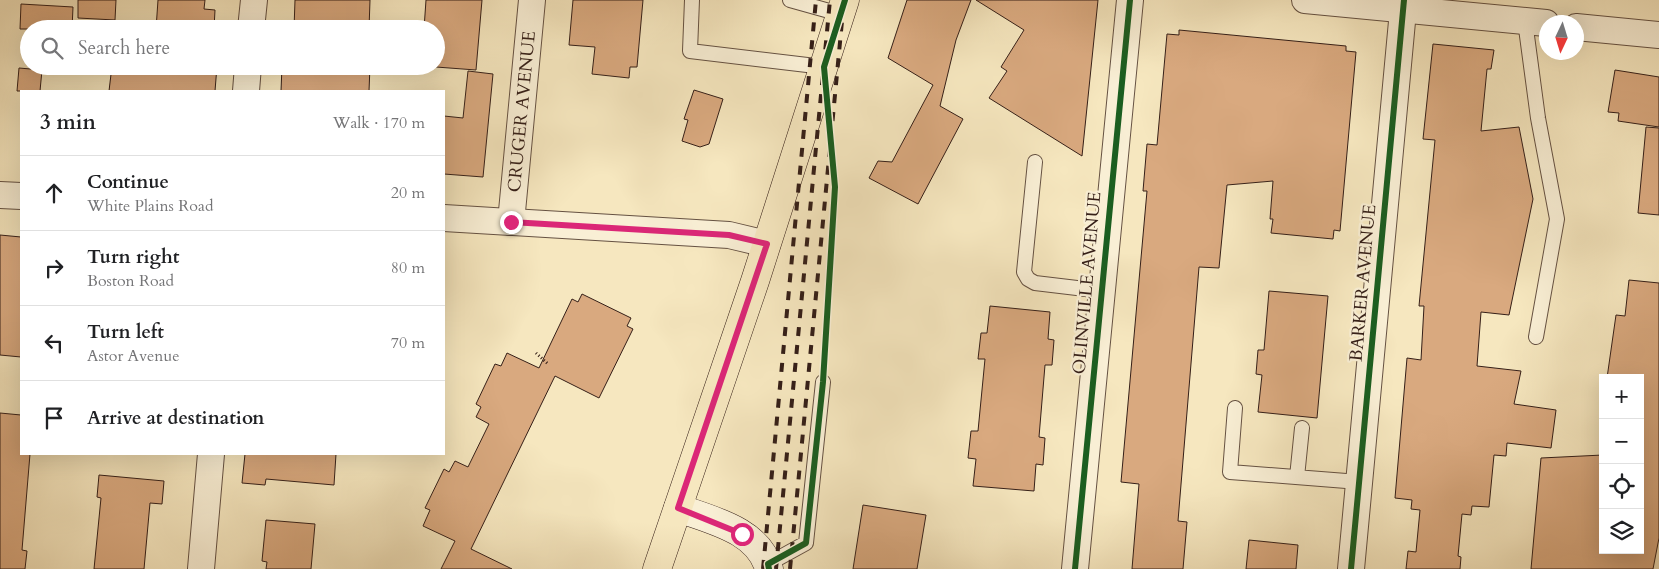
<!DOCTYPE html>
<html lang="en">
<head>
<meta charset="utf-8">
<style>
  body { margin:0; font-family:Cardo,serif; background:#f2f2f2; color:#202124 }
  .controls { position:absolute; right:15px; bottom:15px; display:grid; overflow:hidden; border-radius:0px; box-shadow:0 5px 20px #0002 }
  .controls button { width:45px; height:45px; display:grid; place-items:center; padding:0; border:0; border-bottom:1px solid #e0e0e0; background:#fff; color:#202124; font:25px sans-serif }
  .compass { position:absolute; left:1539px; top:15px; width:45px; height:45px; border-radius:50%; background:#fff; box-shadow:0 5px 20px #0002; rotate:184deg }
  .stop { position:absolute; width:15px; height:15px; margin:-11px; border:4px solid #db2777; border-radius:50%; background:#fff }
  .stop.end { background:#db2777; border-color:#fff; box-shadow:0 1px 5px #0008 }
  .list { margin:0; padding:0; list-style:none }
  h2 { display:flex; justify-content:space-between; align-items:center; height:65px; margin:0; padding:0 20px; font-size:21px }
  h2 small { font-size:16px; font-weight:400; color:#757577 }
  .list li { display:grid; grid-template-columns:32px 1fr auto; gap:15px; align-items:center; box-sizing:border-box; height:75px; padding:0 20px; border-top:1px solid #e0e0e0 }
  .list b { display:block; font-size:19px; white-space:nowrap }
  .list p { margin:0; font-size:16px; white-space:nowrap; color:#757577 }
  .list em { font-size:16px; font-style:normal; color:#757577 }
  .icon { flex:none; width:28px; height:28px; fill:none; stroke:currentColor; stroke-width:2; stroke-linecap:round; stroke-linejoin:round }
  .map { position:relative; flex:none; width:1659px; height:569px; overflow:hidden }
  .search { position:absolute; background:#fff; box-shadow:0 5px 20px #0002; left:20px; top:20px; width:425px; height:55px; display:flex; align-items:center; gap:12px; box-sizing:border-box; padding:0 18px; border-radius:28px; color:#757577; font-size:19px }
  .panel { position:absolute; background:#fff; box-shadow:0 5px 20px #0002; left:20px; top:90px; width:425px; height:365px; border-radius:0px }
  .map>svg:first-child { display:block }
  .building { fill:#d9a97f; stroke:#351f18 }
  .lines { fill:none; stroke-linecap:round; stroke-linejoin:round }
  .lane-casing { stroke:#655142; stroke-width:16 }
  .street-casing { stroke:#655142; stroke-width:28 }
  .secondary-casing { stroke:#351f18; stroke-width:29 }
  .primary-casing { stroke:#351f18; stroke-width:29 }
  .path { stroke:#351f18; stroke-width:3; stroke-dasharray:1 2.5; stroke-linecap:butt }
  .lane { stroke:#f9efd5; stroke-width:14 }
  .street { stroke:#f9efd5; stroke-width:26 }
  .secondary { stroke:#f9efd5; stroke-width:28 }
  .primary { stroke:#f6e7bf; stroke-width:28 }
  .rail { stroke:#351f18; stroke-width:4; stroke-dasharray:9 9; stroke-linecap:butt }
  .cycleway-casing { stroke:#f9efd5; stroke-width:9 }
  .cycleway { stroke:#1b5e20; stroke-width:6 }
  .route { stroke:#db2777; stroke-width:6 }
  .labels { text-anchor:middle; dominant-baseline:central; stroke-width:4.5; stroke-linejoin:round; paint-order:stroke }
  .street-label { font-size:18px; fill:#351f18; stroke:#f9efd5 }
</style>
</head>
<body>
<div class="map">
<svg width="1659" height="569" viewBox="0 0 1659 569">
  <rect width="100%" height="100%" fill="#f6e7bf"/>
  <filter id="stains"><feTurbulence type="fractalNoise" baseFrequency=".004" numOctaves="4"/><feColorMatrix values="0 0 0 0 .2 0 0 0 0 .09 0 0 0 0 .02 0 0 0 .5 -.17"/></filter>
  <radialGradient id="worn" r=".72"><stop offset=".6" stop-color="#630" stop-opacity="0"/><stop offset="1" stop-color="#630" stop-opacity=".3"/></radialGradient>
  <path class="building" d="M78 0H116L115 20 78 18Z
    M158 0H205L204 9 215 10 214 29H156Z
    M295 0H370L369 29H294Z
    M426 0H482L476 70 436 67V29H424Z
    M573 0H643L637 67H630L629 78 592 74 595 47 569 45Z
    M907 0H971L956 40 940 106 963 119 918 204 869 178 878 161 892 162 933 85 888 58Z
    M976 0H1098L1082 156 989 98 1007 71 1001 67 1024 30Z
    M21 4 73 7 72 29H20Z
    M1179 30 1346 46V51L1356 52 1340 231 1334 230 1333 239 1271 233 1273 219H1270L1273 181 1227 185 1219 268 1199 267 1178 521 1187 522 1183 569H1132L1139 484 1121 482 1147 191H1143L1147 144 1157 145 1167 34 1179 35Z
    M1433 44 1494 50 1491 69H1487L1481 131 1519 127 1533 199 1509 315 1481 312 1477 366 1521 371 1514 404 1556 410 1551 448 1507 443 1506 456 1494 455 1489 507 1472 506 1471 515 1462 514 1458 556 1461 557 1460 569H1406L1408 551 1416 552 1420 510 1411 509 1412 500 1395 498 1407 358 1421 360 1424 306H1419L1435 140 1423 139Z
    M112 66H217L215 91H109Z
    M282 66H314V71L351 73V66H370L369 91H281Z
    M19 68 42 70 40 91H17Z
    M1615 70 1659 77V127L1618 121 1619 113 1608 112Z
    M468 71 493 74 483 177 444 174V116L463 118Z
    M694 90 723 99 709 144 700 147 682 141 688 120 684 119Z
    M1646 127 1659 128V215L1638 213Z
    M0 235 21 237V357L0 355Z
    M1629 280 1659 283V538L1653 569H1531L1541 458 1603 455V550H1640V378H1607L1616 315 1625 316Z
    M1269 291 1328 296 1317 418 1258 412 1262 375 1256 374 1258 350H1264Z
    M582 294 631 318 627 326 633 329 599 398 555 376 471 549 512 569H441L455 541 423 526 430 510 425 508 444 469 449 472 455 461 468 467 489 424 476 417 481 407 476 404 495 364 501 366 507 353 539 368 572 299 578 302Z
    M990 306 1050 312 1048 339 1054 340 1052 365H1045L1039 437 1045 438 1043 465 1036 464 1034 491 973 486 976 459 968 458 971 431H978L985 359H978L981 333H987Z
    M0 413 21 415V454H30L22 550 27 551 25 569H0Z
    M245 454H336L334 485 266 479 265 485 242 483Z
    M99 475 164 481 162 504 150 503 144 569H94L101 498 97 497Z
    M863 505 926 515 917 569H853Z
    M266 520 315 524 311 569H266L267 562 262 561Z
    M1249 540 1298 545 1296 569H1246Z"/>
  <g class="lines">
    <g class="lane-casing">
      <path id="lane" d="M692 0 690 51 824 67
        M790 0 840 14
        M1525 21 1538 118 1557 219 1536 337
        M1035 162 1024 272 1028 279 1035 283 1102 291
        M1235 408 1230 472 1359 482
        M1297 477 1302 428
        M768 564 806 543 823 382"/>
    </g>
    <g class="street-casing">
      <g id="street">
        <path d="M1305 0 1546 23"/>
        <path d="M1576 27 1659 35"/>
        <path d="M251 29 254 0"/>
        <path d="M246 91 248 66"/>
        <path d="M0 195 21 196"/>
        <path d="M444 218 729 235 767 244"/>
        <path id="s1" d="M511 222 532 0"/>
        <path d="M201 569 211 454"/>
        <path d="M1075 569 1130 0"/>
        <path d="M1351 569 1404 0"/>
      </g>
    </g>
    <g class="secondary-casing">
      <path id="secondary" d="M678 508C711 520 759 530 769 569"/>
    </g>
    <g class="primary-casing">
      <path id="primary" d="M657 569 755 281 845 0"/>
    </g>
    <path class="path" d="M536 353 548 364"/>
    <use href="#lane" class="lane"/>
    <use href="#street" class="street"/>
    <use href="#secondary" class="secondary"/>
    <use href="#primary" class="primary"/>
    <path class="rail" d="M763 569 816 0
      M776 569 830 0
      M790 569 844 0"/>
    <g class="cycleway-casing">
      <path id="cycleway" d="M769 569 768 564 806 543 823 382 835 187 824 67 845 0
        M1075 569 1130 0
        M1351 569 1404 0"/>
    </g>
    <use href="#cycleway" class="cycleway"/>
  </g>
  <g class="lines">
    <path class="route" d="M511 222 729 235 767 244 678 508 742 534"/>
  </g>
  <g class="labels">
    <g class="street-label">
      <text stroke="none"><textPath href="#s1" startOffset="111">CRUGER AVENUE</textPath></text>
      <text transform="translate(1087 283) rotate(-85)">OLINVILLE AVENUE</text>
      <text transform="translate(1363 283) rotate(-85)">BARKER AVENUE</text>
    </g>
  </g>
  <rect width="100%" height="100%" filter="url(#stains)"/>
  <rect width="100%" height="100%" fill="url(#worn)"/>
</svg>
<div class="controls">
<button>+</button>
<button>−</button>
<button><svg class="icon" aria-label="locate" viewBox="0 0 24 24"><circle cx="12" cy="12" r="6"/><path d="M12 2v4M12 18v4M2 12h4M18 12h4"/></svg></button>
<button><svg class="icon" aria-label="layers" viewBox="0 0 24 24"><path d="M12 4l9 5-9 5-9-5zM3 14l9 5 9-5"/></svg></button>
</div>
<svg class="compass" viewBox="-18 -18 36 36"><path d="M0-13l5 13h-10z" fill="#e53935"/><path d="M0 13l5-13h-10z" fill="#757577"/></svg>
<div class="stop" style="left:742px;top:534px"></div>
<div class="stop end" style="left:511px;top:222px"></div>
<div class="search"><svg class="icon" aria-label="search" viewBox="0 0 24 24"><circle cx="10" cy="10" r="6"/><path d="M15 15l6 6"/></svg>Search here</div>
<section class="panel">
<h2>3 min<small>Walk · 170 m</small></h2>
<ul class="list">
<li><svg class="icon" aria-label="ahead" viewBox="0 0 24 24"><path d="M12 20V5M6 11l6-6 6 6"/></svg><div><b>Continue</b><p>White Plains Road</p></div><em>20 m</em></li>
<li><svg class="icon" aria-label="right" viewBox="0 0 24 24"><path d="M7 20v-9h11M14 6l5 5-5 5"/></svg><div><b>Turn right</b><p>Boston Road</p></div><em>80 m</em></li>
<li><svg class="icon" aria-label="left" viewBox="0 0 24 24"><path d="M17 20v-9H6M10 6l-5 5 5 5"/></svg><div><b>Turn left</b><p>Astor Avenue</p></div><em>70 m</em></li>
<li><svg class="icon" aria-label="arrive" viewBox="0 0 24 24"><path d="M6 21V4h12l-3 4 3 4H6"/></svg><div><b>Arrive at destination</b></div></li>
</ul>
</section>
</div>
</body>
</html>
